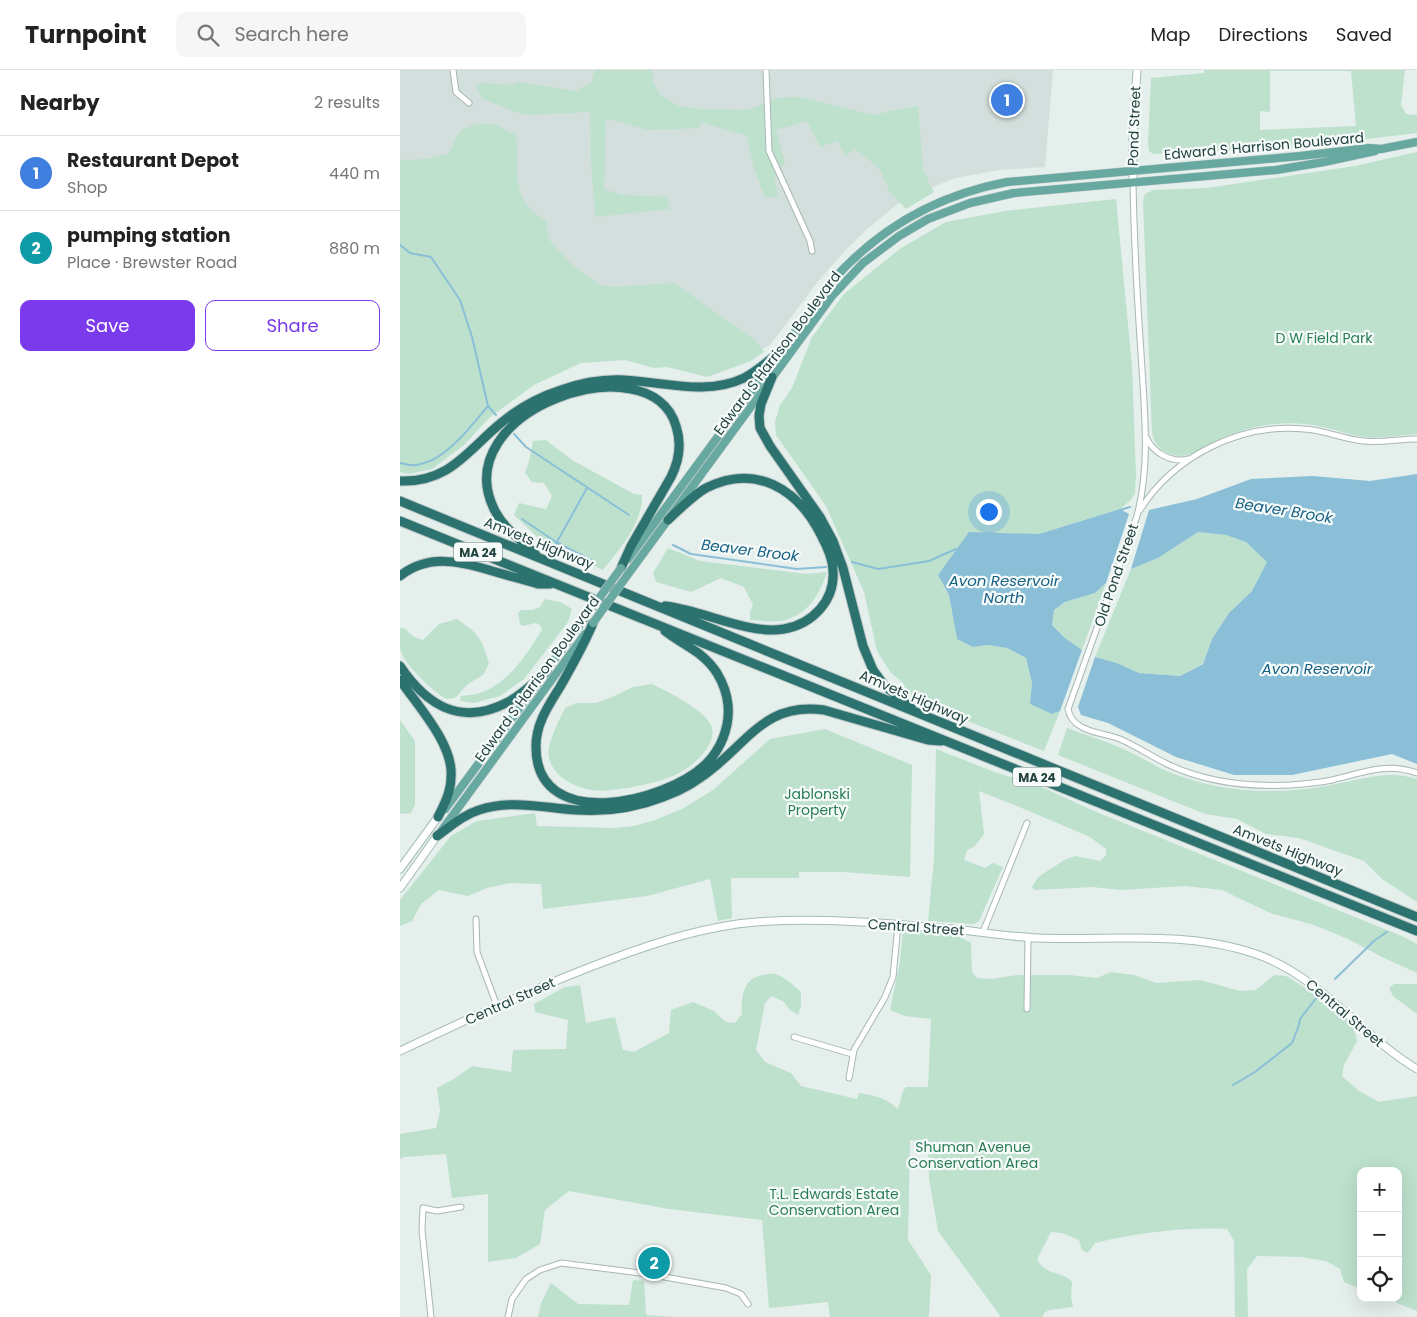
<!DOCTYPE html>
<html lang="en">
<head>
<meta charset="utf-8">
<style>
  body { margin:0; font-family:Poppins,sans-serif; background:#f6f6f6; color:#222 }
  .controls { position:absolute; right:15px; bottom:15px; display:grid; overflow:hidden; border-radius:10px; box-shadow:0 5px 20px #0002 }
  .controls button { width:45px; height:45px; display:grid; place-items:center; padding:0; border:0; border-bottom:1px solid #e0e0e0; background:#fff; color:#222; font:25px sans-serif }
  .you { position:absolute; left:588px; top:441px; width:18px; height:18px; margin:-12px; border:4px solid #fff; border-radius:50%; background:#1a73e8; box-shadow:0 0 0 8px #1a73e833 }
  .badge { display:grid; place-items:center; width:32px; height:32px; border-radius:50%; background:#7c3aed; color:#fff; font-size:16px; font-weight:700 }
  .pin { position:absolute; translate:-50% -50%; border:2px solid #fff; box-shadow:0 1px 5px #0006 }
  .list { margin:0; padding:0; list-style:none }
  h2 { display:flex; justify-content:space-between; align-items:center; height:65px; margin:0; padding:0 20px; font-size:21px }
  h2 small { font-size:16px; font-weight:400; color:#767676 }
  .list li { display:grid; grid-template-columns:32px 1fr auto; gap:15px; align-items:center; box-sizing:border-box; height:75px; padding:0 20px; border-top:1px solid #e0e0e0 }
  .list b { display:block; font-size:19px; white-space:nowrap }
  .list p { margin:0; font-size:16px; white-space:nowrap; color:#767676 }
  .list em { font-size:16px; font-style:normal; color:#767676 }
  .actions { display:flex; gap:10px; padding:15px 20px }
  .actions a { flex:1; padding:11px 0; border:1px solid #7c3aed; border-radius:10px; text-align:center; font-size:18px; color:#7c3aed }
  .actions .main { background:#7c3aed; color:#fff }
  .icon { flex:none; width:28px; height:28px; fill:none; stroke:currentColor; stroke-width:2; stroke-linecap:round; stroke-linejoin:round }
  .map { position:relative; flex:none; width:1017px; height:1247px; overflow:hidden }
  header { display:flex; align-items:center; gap:30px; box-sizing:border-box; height:70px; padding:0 25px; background:#fff; border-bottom:1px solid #e0e0e0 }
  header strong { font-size:24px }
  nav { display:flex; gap:28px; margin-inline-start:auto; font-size:18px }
  .search { width:350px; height:45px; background:#f6f6f6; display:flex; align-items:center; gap:12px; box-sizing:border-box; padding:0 18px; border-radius:10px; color:#767676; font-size:19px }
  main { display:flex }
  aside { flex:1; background:#fff }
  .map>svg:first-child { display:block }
  .built { fill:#d3dfdc }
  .green { fill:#bde1cd; fill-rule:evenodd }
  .water { fill:#8abfd7 }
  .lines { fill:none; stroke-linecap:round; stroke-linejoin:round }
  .stream { stroke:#8abfd7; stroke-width:2 }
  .street-casing { stroke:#a7b8b5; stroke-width:7 }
  .secondary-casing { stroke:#a3bcb8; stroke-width:9 }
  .primary-casing { stroke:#c1caca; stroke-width:9 }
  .highway-casing { stroke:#c1caca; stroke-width:11 }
  .street { stroke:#fff; stroke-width:5 }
  .secondary { stroke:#fff; stroke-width:7 }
  .primary { stroke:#67a8a1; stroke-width:8 }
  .highway { stroke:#2c726e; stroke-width:9 }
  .primary-bridge-casing { stroke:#c1caca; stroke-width:9; stroke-linecap:butt }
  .primary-bridge { stroke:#67a8a1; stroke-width:8 }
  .labels { text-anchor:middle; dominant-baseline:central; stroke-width:4.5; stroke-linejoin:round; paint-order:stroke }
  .shield { fill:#f6fbf9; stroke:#627a78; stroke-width:1 }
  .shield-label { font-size:12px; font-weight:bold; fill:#224340 }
  .street-label { font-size:14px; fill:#224340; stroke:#f6fbf9 }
  .park-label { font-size:14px; fill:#297d57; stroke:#f6fbf9 }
  .water-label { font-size:15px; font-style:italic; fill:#176185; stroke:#f6fbf9 }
</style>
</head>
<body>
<header>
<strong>Turnpoint</strong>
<div class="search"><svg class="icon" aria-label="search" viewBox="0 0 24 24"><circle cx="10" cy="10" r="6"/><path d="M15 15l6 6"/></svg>Search here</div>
<nav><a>Map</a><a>Directions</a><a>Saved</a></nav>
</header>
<main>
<aside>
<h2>Nearby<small>2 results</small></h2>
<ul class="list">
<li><span class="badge" style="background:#3f7fe0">1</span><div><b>Restaurant Depot</b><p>Shop</p></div><em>440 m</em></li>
<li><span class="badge" style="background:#0f9aa8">2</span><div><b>pumping station</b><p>Place · Brewster Road</p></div><em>880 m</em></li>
</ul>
<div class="actions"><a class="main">Save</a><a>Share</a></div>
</aside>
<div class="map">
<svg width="1017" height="1247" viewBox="0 0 1017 1247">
  <rect width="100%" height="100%" fill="#e5efec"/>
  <path class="built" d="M0 0H653L645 97 600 100 555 108 516 124 496 135 466 160 443 183 416 214 370 275 316 301 0 98Z"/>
  <path class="green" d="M195 0H252L253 12 260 25 279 36 301 39 347 40 377 28 400 27 474 45 495 40 518 36 523 100 534 122 506 139 489 121 480 99 455 79 445 86 438 71 420 77 407 51 376 60 385 93 374 106 378 126 365 128 353 95 347 66 301 52 300 58 248 60 206 48 204 119 223 125 266 127 270 139 195 147 191 89 190 42 127 45 113 41 83 29 77 17 82 13 112 15 117 12 176 21 191 13Z
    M804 0H1005L1001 35 1006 44 1017 45V63L891 78 753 84 749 81 748 72 751 8 804 3ZM870 1H951L956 56 860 60V41L870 42Z
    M76 54H94L116 65C120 101 108 129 146 151L149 170 172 195 200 215 212 217 274 213 355 270 364 282 351 291 307 307 267 297 254 298 225 290 181 293 134 315 89 348 64 375 32 399 9 404 0 402V90L28 89 49 83 60 61Z
    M1017 82V364C999 365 982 369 964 367 950 365 937 360 923 357 901 352 878 352 855 357 843 360 831 364 820 369 801 378 784 394 764 381 757 377 753 370 752 362L743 131 745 124 753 120 807 118 955 96Z
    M716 129 732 296 736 405 735 423 731 430 720 439 639 464 569 463 538 505 549 525 557 569 573 577 588 575 607 578 626 588 632 613 630 634 652 644 660 641 644 681 532 637 508 624 503 613 491 603 477 581 464 522 426 436 376 365 375 352 380 335 392 318 412 267 444 224 501 178 546 152 605 141Z
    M146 370 172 390 234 424 242 425C243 453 219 480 203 500L144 473 114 445 119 433 146 439 152 426 144 413 132 412 125 403 129 391 133 371Z
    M798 462 826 465 846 472 867 492 852 521 829 543 812 569 803 593 780 606 739 603 717 593 695 587 731 499 758 488Z
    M268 478 300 491 406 504 427 502C419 526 408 545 381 551 371 552 359 550 350 550V542L353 535 344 517 321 508 291 522 256 512 253 503Z
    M706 513 682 580 665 568 652 555 654 540 665 532 695 523Z
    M145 529 160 532 172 539 168 552 124 609 100 626 74 633 60 631 61 626C67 625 75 625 80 623 110 612 126 585 142 560L140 555 136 553 123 556 120 554 118 543 121 540H132L140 537Z
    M57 549C79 564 82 568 89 594L83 605 68 614 55 628 46 629C32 620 4 595 0 579 0 572 0 565 0 558H4L14 567 23 570 39 554Z
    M252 614C266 621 305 640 311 655 319 674 293 696 277 704 260 713 211 723 192 720 173 717 154 707 149 688 146 675 159 650 165 638L176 633H196L212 627 233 617Z
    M0 650 15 671V734L11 743 0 744Z
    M667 658C685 665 704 670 721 678 735 684 748 692 762 699 796 714 832 721 870 721 890 721 911 719 931 715 960 710 988 699 1017 709V832L982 809 964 791 899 768 866 764 837 749 805 744 658 685Z
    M425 659 512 695 510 807 443 802H399V808H331L332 848 318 851 310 809 247 826 143 839 141 814 110 813 87 818 68 826 39 820 21 834 12 851 0 856V830L51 766 77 751 135 743 137 756 214 758 234 756 255 750 282 739 313 720 370 669Z
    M536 679 597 703 635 714 694 741 1004 867 1017 874V903L984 888 948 869 914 855 870 843 822 820 785 816 721 820 692 817 635 820 632 817 638 807 666 789 675 786 700 791 706 785V779L690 767 617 736 579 721 584 764 575 776 567 780 564 790 585 798 593 793 603 797 579 851 574 854 528 851 534 789Z
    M503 861C525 862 552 860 571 873L572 902 577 908 592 909 617 905H669L697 908 711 902 734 905 757 913 800 910 840 921 856 920 874 905 886 906 929 933 952 952 957 971 944 995 942 1006 959 1021 979 1032 1017 1026V1241L985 1228H998V1101H961V1219L944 1212 940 1199 926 1191 901 1187 857 1186 847 1199 848 1247H835L834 1171 827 1159C783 1157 737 1163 695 1173L688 1183 682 1180 679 1170 662 1163 651 1162 637 1189C646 1207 662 1200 672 1212L671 1227 673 1237 649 1240 644 1243 643 1247H601L538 1161 529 1108 528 1073 510 1070 508 1170 531 1205 529 1247H430L428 1232 369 1238 362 1150 269 1139 169 1121 145 1140 140 1174 116 1188 88 1192V1124L52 1128 46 1084 4 1087 0 1089V1064L36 1058 40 1041 37 1018 54 1009 72 996 111 1002 113 980 166 979 168 950 135 942 134 934 165 917 180 915 186 953 215 947 223 980 234 982 269 963 271 940 293 932 314 941 326 952 335 953 342 944C341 927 343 908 363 905 367 904 371 903 375 904 385 907 393 915 401 922V936L398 945 390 940 384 932 372 926 365 933 356 980 365 992 391 1003 401 1016 457 1029 459 1023C476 1026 484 1027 498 1039L503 1021 506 1017H528L531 949 505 946 490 940 500 892Z
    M994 914H1017V944L993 926 989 918Z
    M233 1210 244 1211 246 1245 276 1247H138L141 1233 151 1213 178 1234 229 1235Z"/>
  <path class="water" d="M1017 404V694L992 684 892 705H834L776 687 708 653 681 645 678 637 695 587 717 593 739 603 780 606 803 594 812 569 829 543 852 521 867 492 846 472 826 465 798 462 758 488 731 499 749 440 797 429 851 409 913 406 970 411Z
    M720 439 729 444 706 513 695 523 665 532 654 540 652 555 665 568 682 580 660 641 652 644 630 634 632 613 626 588 607 578 588 575 573 577 557 569 549 525 538 505 569 462 639 464Z"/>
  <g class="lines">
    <path class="stream" d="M0 175 10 183 31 187 60 230 72 267 88 336
      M88 336 96 345
      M114 364 126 377 229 445
      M0 393C5 394 11 396 16 395 45 392 71 356 88 336
      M720 440 730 437
      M122 449 156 472 193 491
      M273 475 291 484 397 499 426 497
      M153 479 187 418
      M452 492 478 499 529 491 556 479
      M935 909 975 870 987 862
      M833 1015 855 1002 892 973 899 955 900 949 917 927"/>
    <g class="street-casing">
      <path id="street" d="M53 0 56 22 69 33
        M366 0 369 81 410 171 412 181
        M733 112C734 169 737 226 741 283 744 338 751 392 737 446L668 639C672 662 701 662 720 669 736 676 751 686 767 694 805 712 849 717 890 715 904 714 918 713 932 710 962 703 985 692 1017 703
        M746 367C753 383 771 393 788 389
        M740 440C774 386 840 353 904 359 924 360 943 369 963 371 981 373 999 369 1017 369
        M76 849 77 882 97 936
        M583 862 627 753
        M627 939 628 867
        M394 967 452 984
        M449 1008 454 980 485 927 493 907 498 855
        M31 1247 22 1160 23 1138 37 1141 61 1137
        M108 1247 112 1229 126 1209 140 1200 161 1193 248 1204 326 1218 341 1224 348 1234"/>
    </g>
    <g class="secondary-casing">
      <path id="secondary" d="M733 112V66L737 0
        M0 799 38 747
        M0 818 37 766
        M0 981C70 948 141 915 214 888 260 871 307 856 356 852 424 847 494 854 562 860 588 863 613 867 638 868 713 871 793 859 864 887 925 912 962 966 1017 999"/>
    </g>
    <g class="primary-casing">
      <path id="primary" d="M228 489 433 210C480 157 538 125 607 112L900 86 969 78 981 79 1017 72
        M226 507 432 226 463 193 499 166 528 149 570 133 614 123 876 100 924 92 975 81
        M144 604 184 549
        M45 739 138 613
        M42 760 185 564"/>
    </g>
    <g class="highway-casing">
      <path id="highway" d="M372 307 361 334 359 346 360 358 370 376 420 447 433 471 443 498 463 576 473 600 484 615 512 639
        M0 411C49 413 67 381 101 353 119 338 139 327 161 320 181 313 203 309 224 310 264 312 306 326 344 308 358 301 369 290 381 281
        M0 431 1017 847
        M0 451 1017 861
        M136 485C122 470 105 460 95 441 43 340 251 270 276 356 282 374 279 391 271 407L231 476 221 498
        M0 506C28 484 58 491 89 500 105 505 122 509 138 514H150
        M265 536C303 540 347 565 384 559 413 554 435 530 433 501 433 488 427 476 421 465 398 419 356 393 306 418 292 426 280 439 268 450
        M193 553C184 575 172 596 160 617 149 635 136 653 136 676 135 764 266 733 306 694 321 679 330 657 328 635 327 624 323 613 317 603 303 581 284 576 265 561
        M0 596C27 636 61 657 108 632 123 624 135 612 147 601
        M0 610C18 636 54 675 51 707 51 722 44 735 38 747
        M37 766C51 756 63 745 79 740 112 729 144 738 177 740 207 742 235 738 263 727 283 720 302 708 318 694 353 664 371 633 424 640L528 670 541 671"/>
    </g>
    <use href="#street" class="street"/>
    <use href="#secondary" class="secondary"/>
    <use href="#primary" class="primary"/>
    <use href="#highway" class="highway"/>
    <g class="primary-bridge-casing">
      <path id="primary-bridge" d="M184 549 221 498
        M193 553 226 507"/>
    </g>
    <use href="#primary-bridge" class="primary-bridge"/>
  </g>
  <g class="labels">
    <g class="shield">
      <rect x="54" y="472.5" width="48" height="19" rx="4"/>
      <rect x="613" y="697.5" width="48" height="19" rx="4"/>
    </g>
    <g class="shield-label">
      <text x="78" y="482">MA 24</text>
      <text x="637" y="707">MA 24</text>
    </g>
    <g class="street-label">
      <text transform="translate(734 56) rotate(-88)">Pond Street</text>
      <text transform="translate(864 76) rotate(-5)">Edward S Harrison Boulevard</text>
      <text transform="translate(377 283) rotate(-53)">Edward S Harrison Boulevard</text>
      <text transform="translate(139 473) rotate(22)">Amvets Highway</text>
      <text transform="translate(716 505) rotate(-71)">Old Pond Street</text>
      <text transform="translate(137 609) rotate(-54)">Edward S Harrison Boulevard</text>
      <text transform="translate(514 627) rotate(23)">Amvets Highway</text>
      <text transform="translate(888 780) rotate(22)">Amvets Highway</text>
      <text transform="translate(516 857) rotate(4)">Central Street</text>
      <text transform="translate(110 931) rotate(-24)">Central Street</text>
      <text transform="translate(945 943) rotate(40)">Central Street</text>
    </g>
    <g class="park-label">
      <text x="924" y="268">D W Field Park</text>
      <text x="417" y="724">Jablonski<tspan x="417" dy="16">Property</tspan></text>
      <text x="573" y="1077">Shuman Avenue<tspan x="573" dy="16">Conservation Area</tspan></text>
      <text x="434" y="1124">T.L. Edwards Estate<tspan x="434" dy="16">Conservation Area</tspan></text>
    </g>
    <g class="water-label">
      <text transform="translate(884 440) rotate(9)">Beaver Brook</text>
      <text transform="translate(350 480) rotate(7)">Beaver Brook</text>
      <text x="604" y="510">Avon Reservoir<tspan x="604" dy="17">North</tspan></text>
      <text x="917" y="598">Avon Reservoir</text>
    </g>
  </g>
</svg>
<div class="controls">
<button>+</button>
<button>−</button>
<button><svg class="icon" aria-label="locate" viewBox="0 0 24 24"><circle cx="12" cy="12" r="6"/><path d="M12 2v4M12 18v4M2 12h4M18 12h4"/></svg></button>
</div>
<div class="you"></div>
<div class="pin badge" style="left:607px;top:30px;background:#3f7fe0">1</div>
<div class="pin badge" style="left:254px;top:1193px;background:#0f9aa8">2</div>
</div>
</main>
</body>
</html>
